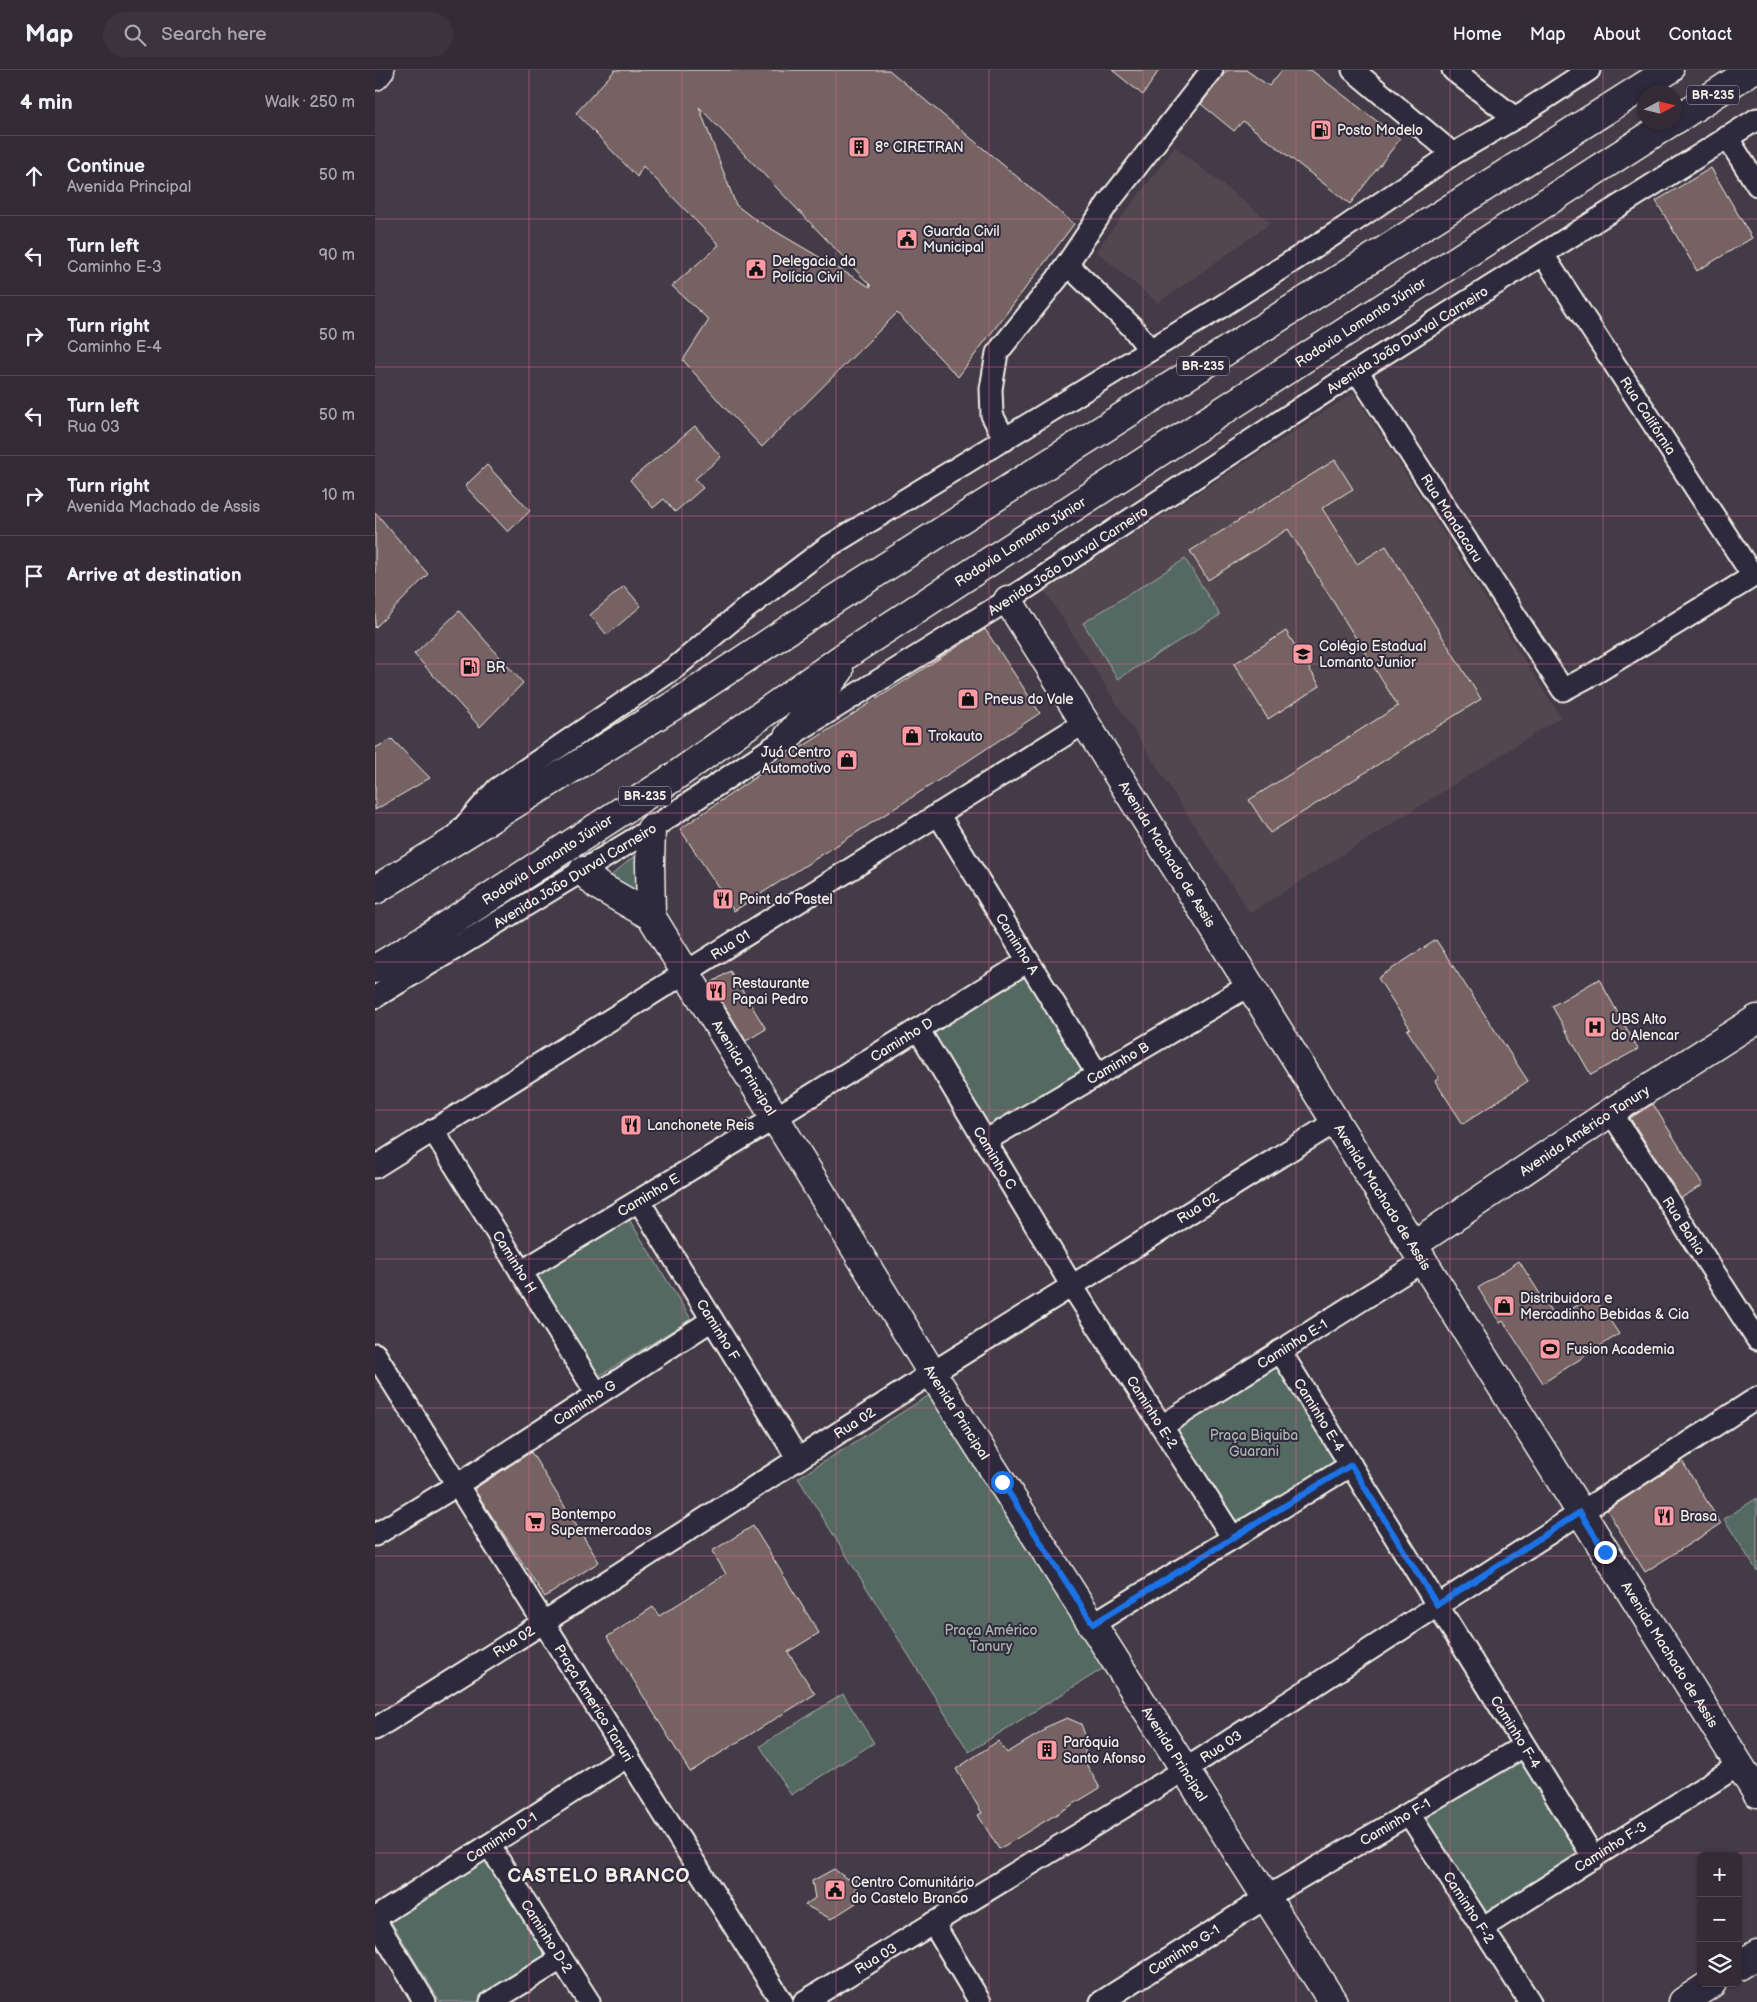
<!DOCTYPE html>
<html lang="en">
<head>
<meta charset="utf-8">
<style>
  body { margin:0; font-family:"Balsamiq Sans",sans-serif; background:#3b343e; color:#f1f3f6 }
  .controls { position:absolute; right:15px; bottom:15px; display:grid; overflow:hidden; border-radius:8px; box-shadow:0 1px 4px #0004 }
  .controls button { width:45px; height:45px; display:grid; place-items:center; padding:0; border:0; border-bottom:1px solid #4e4851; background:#332c36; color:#f1f3f6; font:25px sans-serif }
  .compass { position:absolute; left:1262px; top:15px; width:45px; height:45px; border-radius:50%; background:#332c36; box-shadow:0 1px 4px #0004; rotate:83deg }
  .stop { position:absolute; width:15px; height:15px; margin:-11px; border:4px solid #1a73e8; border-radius:50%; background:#fff }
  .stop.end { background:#1a73e8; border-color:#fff; box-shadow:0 1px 5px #0008 }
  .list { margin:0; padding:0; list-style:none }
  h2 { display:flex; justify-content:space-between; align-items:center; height:65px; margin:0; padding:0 20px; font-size:21px }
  h2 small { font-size:16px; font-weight:400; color:#a9a7ad }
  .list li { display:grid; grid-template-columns:32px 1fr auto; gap:15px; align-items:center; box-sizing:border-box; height:80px; padding:0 20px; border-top:1px solid #4e4851 }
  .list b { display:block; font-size:19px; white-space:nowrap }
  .list p { margin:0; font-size:16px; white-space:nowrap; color:#a9a7ad }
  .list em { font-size:16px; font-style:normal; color:#a9a7ad }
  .icon { flex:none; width:28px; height:28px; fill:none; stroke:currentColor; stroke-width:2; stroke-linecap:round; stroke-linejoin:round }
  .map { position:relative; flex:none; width:1382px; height:1932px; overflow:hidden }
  header { display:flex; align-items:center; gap:30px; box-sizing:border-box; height:70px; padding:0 25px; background:#332c36; border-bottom:1px solid #4e4851 }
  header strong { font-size:24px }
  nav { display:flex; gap:28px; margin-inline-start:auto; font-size:18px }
  .search { width:350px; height:45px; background:#3b343e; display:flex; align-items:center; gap:12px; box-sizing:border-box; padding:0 18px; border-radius:28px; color:#a9a7ad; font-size:19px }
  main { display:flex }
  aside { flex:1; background:#332c36 }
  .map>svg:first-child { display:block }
  .built { fill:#534750 }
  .green { fill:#546963; stroke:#a4ada6 }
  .building { fill:#766262; stroke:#f4f1e8; fill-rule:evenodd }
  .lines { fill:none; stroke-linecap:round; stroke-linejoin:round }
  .street-casing { stroke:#f4f1e8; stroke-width:25 }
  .secondary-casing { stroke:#f4f1e8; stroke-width:31 }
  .highway-casing { stroke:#f4f1e8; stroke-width:31 }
  .street { stroke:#2f2a3d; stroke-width:21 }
  .secondary { stroke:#2f2a3d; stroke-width:28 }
  .highway { stroke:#2f2a3d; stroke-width:28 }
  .route { stroke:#1a73e8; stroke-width:6 }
  .grid { fill:none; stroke:#d4648c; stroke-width:1; stroke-opacity:0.55 }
  .labels { text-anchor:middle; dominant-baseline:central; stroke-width:4; stroke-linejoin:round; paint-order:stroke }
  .shield { fill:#2f2a3d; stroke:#b9b5b5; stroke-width:1 }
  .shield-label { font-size:12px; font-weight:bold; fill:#f4f1e8 }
  .poi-label { font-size:14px; fill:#f4f1e8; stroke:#2f2a3d; text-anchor:start }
  .street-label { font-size:14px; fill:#f4f1e8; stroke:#2f2a3d }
  .park-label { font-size:14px; fill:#acb4ac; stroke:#2f2a3d }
  .district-label { font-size:19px; font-weight:bold; letter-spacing:1px; fill:#f4f1e8; stroke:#2f2a3d }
</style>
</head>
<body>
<header>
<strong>Map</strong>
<div class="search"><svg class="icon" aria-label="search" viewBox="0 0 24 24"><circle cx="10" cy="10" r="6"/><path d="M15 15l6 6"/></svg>Search here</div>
<nav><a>Home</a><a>Map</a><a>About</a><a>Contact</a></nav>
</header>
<main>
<aside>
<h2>4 min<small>Walk · 250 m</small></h2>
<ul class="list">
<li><svg class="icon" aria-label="ahead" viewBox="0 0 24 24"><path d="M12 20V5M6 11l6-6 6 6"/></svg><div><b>Continue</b><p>Avenida Principal</p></div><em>50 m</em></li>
<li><svg class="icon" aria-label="left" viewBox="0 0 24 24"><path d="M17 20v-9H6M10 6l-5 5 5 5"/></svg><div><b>Turn left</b><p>Caminho E-3</p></div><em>90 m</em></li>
<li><svg class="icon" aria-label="right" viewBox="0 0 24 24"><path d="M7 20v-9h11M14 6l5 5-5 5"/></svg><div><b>Turn right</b><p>Caminho E-4</p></div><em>50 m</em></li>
<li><svg class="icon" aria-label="left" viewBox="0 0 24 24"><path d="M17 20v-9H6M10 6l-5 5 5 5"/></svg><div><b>Turn left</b><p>Rua 03</p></div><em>50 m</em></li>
<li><svg class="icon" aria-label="right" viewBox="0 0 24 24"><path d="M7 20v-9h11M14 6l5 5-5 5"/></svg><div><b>Turn right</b><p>Avenida Machado de Assis</p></div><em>10 m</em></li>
<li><svg class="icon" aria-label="arrive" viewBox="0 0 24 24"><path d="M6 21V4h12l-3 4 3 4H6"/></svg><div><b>Arrive at destination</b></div></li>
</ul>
</aside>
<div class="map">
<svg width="1382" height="1932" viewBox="0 0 1382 1932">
  <rect width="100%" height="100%" fill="#443b48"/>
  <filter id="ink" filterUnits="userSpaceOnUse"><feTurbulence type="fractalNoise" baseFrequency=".02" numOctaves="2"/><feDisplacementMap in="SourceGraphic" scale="10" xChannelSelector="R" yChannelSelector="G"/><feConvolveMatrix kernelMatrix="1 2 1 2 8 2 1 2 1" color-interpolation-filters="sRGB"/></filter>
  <g filter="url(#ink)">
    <path class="built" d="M800 77 896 153 783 233 721 181Z
      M979 323 1186 647 875 843 670 521Z"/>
    <path class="green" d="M810 489 845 545 743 609 708 553Z
      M264 782 266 814 261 820 253 822 232 809Z
      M651 901 710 998 608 1061 549 964Z
      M252 1146 316 1249 218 1310 156 1207Z
      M897 1289 963 1392 862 1457 796 1354Z
      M556 1324 729 1598 594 1682 423 1408Z
      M1382 1428V1501L1349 1449Z
      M468 1624 499 1673 416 1725 385 1676Z
      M1146 1685 1210 1791 1110 1853 1045 1746Z
      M114 1785 178 1889 109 1932H65L14 1848Z"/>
    <path class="building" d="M240 0H514L699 154 583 307 522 243 387 377 348 336 308 290 334 250 297 216 344 175 268 96 262 107 201 43ZM324 37 496 216 495 217 378 148 361 135Z
      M737 0H784L768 25Z
      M852 0H871L894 16 907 0H936L1025 69 975 134 868 51 859 61 826 34Z
      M1336 98 1377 168 1322 201 1281 131Z
      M320 356 346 387 320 409 328 418 300 442 289 429 278 438 255 410Z
      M960 390 978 419 947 438 982 494 1011 476 1106 629 895 763 874 730 1023 636 913 459 833 510 815 481Z
      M112 395 155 441 133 462 90 416Z
      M0 442 53 504 0 558Z
      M249 516 266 536 232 565 215 545Z
      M84 541 148 613 105 657 39 584Z
      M610 559 665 643 578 701 359 841 305 759 382 706Z
      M911 561 945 616 893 649 859 594Z
      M17 669 55 708 0 740V678Z
      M1061 870 1153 1011 1088 1054 1060 1011 1064 1008 1032 960 1035 958 1003 908Z
      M355 901 391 959 371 971 336 913Z
      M1224 909 1263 979 1216 1005 1177 936Z
      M1278 1034 1328 1115 1306 1128 1255 1048Z
      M1144 1191 1181 1249 1218 1225 1244 1264 1168 1313 1128 1251 1125 1253 1103 1218Z
      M156 1382 224 1492 170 1527 99 1419Z
      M1307 1391 1346 1454 1270 1502 1232 1440Z
      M378 1456 444 1563 413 1582 440 1624 315 1702 232 1567 278 1537 284 1546 351 1504 337 1481Z
      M692 1648 706 1654 710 1665V1692L725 1718 624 1779 603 1745 607 1743 581 1699 623 1671 632 1683 670 1660 669 1658Z
      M459 1799 472 1809 481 1805V1833L456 1849 430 1835 440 1828 437 1811Z"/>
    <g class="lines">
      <g class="street-casing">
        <g id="street">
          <path d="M978 0 1078 84"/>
          <path d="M1078 0 1140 48"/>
          <path d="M1352 67 1382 115"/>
          <path id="s1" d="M1168 185 1378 506"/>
          <path d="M692 194 757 257 775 280"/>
          <path id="s2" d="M982 301 1188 620 1220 603 1382 504"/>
          <path d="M630 370 617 345 616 319 622 283 682 209 733 133 837 0"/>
          <path id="s3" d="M563 744 723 1005"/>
          <path d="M85 761 122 719 301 597 368 541 451 478 844 238 969 158 1078 84 1140 48 1214 0"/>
          <path id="s4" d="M0 927 276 759 413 667 633 530 982 301 1382 49"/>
          <path id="s5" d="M543 959 697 1216 858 1468"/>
          <path id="s6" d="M1236 1042 1382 1269"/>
          <path id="s7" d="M58 1060 222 1324"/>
          <path id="s8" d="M610 1071 875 915"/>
          <path id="s9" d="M0 1097 709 653"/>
          <path id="s10" d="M264 1131 423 1389"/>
          <path id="s11" d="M146 1202 400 1048 653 891"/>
          <path id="s12" d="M905 1281 1219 1788"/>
          <path id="s13" d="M0 1284 407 1932"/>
          <path id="s14" d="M787 1356 1048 1191"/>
          <path id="s15" d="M0 1465 82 1415 337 1250"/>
          <path d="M718 1554 976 1395"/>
          <path id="s16" d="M0 1659 169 1552 557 1303 960 1052"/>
          <path id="s17" d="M1034 1744 1155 1932"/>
          <path id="s18" d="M114 1775 214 1932"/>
          <path id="s19" d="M0 1848 253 1686"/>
          <path d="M0 1850 50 1932"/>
          <path d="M558 1853 605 1932"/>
          <path id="s20" d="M1107 1858 1364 1695"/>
          <path d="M116 1932 186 1889"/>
          <path id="s21" d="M429 1932 811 1699 1382 1328"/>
          <path id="s22" d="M726 1932 892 1827 1149 1676"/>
        </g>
      </g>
      <g class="secondary-casing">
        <g id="secondary">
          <path id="s23" d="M633 530 1382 1723"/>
          <path id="s24" d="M276 759 275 793 276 846 557 1303 958 1932"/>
          <path d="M208 801 222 815 276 846"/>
          <path id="s25" d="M1038 1175 1236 1042 1382 949"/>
          <path d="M1363 1896 1382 1884"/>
          <path d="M1308 1932 1337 1913"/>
        </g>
      </g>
      <g class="highway-casing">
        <g id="highway">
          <path d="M0 6 5 0"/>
          <path d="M1300 50 1377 0"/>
          <path d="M413 667 464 601"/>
          <path d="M0 820 306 631 460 529 1294 0"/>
          <path id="s26" d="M0 899 58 864 296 709 480 579 615 491 1296 52"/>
        </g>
      </g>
      <use href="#street" class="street"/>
      <use href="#secondary" class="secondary"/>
      <use href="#highway" class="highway"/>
    </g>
  </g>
  <g class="lines" filter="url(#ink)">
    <path class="route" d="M627 1412 718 1554 976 1395 1062 1535 1205 1442 1230 1482"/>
  </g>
  <path class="grid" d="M154 0V1932M307 0V1932M461 0V1932M614 0V1932M768 0V1932M921 0V1932M1075 0V1932M1228 0V1932M0 149H1382M0 297H1382M0 446H1382M0 594H1382M0 743H1382M0 892H1382M0 1040H1382M0 1189H1382M0 1338H1382M0 1486H1382M0 1635H1382M0 1783H1382"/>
  <defs>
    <g id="fuel-square" transform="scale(1.125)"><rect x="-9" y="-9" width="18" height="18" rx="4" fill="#ff9aa2" stroke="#2f2a3d"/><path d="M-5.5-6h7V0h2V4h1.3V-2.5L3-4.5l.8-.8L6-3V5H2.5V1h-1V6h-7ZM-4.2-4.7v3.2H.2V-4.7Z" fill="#111"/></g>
    <g id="building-square" transform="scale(1.125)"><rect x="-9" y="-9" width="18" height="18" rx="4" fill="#ff9aa2" stroke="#2f2a3d"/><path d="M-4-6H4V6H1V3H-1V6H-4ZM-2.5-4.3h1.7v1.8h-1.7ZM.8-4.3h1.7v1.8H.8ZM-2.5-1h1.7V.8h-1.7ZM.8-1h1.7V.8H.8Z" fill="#111"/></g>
    <g id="civic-square" transform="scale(1.125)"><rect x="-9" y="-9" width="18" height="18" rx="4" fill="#ff9aa2" stroke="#2f2a3d"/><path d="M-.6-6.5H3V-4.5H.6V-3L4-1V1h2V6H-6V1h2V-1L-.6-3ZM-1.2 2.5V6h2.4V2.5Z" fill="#111"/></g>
    <g id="school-square" transform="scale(1.125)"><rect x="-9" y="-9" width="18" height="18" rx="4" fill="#ff9aa2" stroke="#2f2a3d"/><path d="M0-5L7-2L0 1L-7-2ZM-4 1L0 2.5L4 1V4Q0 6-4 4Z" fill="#111"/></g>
    <g id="shop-square" transform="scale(1.125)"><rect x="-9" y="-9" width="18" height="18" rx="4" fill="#ff9aa2" stroke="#2f2a3d"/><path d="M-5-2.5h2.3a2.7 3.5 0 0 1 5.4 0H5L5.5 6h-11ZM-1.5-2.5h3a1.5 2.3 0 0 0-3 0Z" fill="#111"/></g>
    <g id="restaurant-square" transform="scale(1.125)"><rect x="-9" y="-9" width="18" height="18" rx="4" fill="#ff9aa2" stroke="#2f2a3d"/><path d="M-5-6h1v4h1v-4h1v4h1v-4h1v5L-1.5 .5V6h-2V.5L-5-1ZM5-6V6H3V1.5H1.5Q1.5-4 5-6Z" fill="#111"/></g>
    <g id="hospital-square" transform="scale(1.125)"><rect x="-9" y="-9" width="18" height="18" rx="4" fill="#ff9aa2" stroke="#2f2a3d"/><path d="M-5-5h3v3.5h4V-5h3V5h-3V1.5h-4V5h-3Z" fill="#111"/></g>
    <g id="stadium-square" transform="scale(1.125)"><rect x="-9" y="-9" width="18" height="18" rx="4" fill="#ff9aa2" stroke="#2f2a3d"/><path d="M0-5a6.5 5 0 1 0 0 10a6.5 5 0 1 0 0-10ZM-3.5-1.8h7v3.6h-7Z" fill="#111"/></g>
    <g id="supermarket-square" transform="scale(1.125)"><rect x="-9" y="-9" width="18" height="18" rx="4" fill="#ff9aa2" stroke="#2f2a3d"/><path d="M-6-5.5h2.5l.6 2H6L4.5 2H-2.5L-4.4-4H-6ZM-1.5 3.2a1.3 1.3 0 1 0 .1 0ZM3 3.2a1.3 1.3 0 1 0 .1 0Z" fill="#111"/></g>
  </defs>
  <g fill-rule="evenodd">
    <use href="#fuel-square" x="946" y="60"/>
    <use href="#building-square" x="484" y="77"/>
    <use href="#civic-square" x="532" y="169"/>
    <use href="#civic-square" x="381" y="199"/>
    <use href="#school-square" x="928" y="584"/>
    <use href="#fuel-square" x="95" y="597"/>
    <use href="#shop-square" x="593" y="629"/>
    <use href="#shop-square" x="537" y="666"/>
    <use href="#shop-square" x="472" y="690"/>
    <use href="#restaurant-square" x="348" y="829"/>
    <use href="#restaurant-square" x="341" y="921"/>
    <use href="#hospital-square" x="1220" y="957"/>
    <use href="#restaurant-square" x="256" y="1055"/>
    <use href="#shop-square" x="1129" y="1236"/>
    <use href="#stadium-square" x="1175" y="1279"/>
    <use href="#restaurant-square" x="1289" y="1446"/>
    <use href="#supermarket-square" x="160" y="1452"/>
    <use href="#building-square" x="672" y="1680"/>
    <use href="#civic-square" x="460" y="1820"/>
  </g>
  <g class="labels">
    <g class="shield">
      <rect x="1312" y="15.5" width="52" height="19" rx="4"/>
      <rect x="802" y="286.5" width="52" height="19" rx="4"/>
      <rect x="244" y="716.5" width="52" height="19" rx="4"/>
    </g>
    <g class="shield-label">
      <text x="1338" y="25">BR-235</text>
      <text x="828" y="296">BR-235</text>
      <text x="270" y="726">BR-235</text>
    </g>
    <g class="poi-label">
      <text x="962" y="60">Posto Modelo</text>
      <text x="500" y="77">8º CIRETRAN</text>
      <text x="548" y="161">Guarda Civil<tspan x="548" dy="16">Municipal</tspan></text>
      <text x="397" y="191">Delegacia da<tspan x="397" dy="16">Polícia Civil</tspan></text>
      <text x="944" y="576">Colégio Estadual<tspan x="944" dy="16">Lomanto Junior</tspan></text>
      <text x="111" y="597">BR</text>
      <text x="609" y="629">Pneus do Vale</text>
      <text x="553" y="666">Trokauto</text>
      <text x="456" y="682" text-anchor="end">Juá Centro<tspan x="456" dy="16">Automotivo</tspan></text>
      <text x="364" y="829">Point do Pastel</text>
      <text x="357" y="913">Restaurante<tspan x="357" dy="16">Papai Pedro</tspan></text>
      <text x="1236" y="949">UBS Alto<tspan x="1236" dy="16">do Alencar</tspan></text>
      <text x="272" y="1055">Lanchonete Reis</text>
      <text x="1145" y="1228">Distribuidora e<tspan x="1145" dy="16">Mercadinho Bebidas &amp; Cia</tspan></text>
      <text x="1191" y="1279">Fusion Academia</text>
      <text x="176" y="1444">Bontempo<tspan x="176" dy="16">Supermercados</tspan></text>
      <text x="1305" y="1446">Brasa</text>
      <text x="688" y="1672">Paróquia<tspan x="688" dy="16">Santo Afonso</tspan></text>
      <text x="476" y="1812">Centro Comunitário<tspan x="476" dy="16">do Castelo Branco</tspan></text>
    </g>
    <g class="street-label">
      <text stroke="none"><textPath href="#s26" startOffset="1179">Rodovia Lomanto Júnior</textPath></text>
      <text stroke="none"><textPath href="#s4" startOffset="1224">Avenida João Durval Carneiro</textPath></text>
      <text stroke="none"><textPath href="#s1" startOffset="192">Rua Califórnia</textPath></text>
      <text stroke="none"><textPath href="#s2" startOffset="175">Rua Mandacaru</textPath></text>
      <text stroke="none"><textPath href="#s26" startOffset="774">Rodovia Lomanto Júnior</textPath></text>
      <text stroke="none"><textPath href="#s4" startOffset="819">Avenida João Durval Carneiro</textPath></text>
      <text stroke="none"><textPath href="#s23" startOffset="300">Avenida Machado de Assis</textPath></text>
      <text stroke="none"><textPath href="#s26" startOffset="204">Rodovia Lomanto Júnior</textPath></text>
      <text stroke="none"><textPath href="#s4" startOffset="234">Avenida João Durval Carneiro</textPath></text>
      <text stroke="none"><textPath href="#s3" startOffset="152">Caminho A</textPath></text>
      <text stroke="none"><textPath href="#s9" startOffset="419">Rua 01</textPath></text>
      <text stroke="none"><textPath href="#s11" startOffset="446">Caminho D</textPath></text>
      <text stroke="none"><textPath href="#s8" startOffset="154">Caminho B</textPath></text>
      <text stroke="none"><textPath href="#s24" startOffset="265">Avenida Principal</textPath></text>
      <text stroke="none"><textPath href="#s25" startOffset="206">Avenida Américo Tanury</textPath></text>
      <text stroke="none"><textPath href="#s5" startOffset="150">Caminho C</textPath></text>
      <text stroke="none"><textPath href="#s11" startOffset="149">Caminho E</textPath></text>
      <text stroke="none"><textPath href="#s23" startOffset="705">Avenida Machado de Assis</textPath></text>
      <text stroke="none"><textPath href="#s16" startOffset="974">Rua 02</textPath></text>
      <text stroke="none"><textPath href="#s6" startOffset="135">Rua Bahia</textPath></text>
      <text stroke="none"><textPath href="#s7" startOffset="155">Caminho H</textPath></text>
      <text stroke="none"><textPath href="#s10" startOffset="151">Caminho F</textPath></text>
      <text stroke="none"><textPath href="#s14" startOffset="154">Caminho E-1</textPath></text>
      <text stroke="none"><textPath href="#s15" startOffset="248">Caminho G</textPath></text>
      <text stroke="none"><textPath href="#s24" startOffset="670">Avenida Principal</textPath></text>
      <text stroke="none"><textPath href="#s5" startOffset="449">Caminho E-2</textPath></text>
      <text stroke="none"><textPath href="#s12" startOffset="75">Caminho E-4</textPath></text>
      <text stroke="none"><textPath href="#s16" startOffset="569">Rua 02</textPath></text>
      <text stroke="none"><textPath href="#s16" startOffset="164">Rua 02</textPath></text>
      <text stroke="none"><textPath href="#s23" startOffset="1245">Avenida Machado de Assis</textPath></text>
      <text stroke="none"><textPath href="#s13" startOffset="412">Praça Americo Tanuri</textPath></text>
      <text stroke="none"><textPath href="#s12" startOffset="448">Caminho F-4</textPath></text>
      <text stroke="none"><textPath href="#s21" startOffset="489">Rua 03</textPath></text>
      <text stroke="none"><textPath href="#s24" startOffset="1075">Avenida Principal</textPath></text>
      <text stroke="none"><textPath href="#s22" startOffset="345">Caminho F-1</textPath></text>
      <text stroke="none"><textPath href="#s19" startOffset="150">Caminho D-1</textPath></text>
      <text stroke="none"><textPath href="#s20" startOffset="152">Caminho F-3</textPath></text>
      <text stroke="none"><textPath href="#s17" startOffset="111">Caminho F-2</textPath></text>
      <text stroke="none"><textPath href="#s18" startOffset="108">Caminho D-2</textPath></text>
      <text stroke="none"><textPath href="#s22" startOffset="98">Caminho G-1</textPath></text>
      <text stroke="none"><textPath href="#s21" startOffset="84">Rua 03</textPath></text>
    </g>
    <g class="park-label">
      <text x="879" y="1365">Praça Biquiba<tspan x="879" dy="16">Guarani</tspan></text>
      <text x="616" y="1560">Praça Américo<tspan x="616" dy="16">Tanury</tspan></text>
    </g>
    <g class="district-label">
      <text x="224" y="1806">CASTELO BRANCO</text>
    </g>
  </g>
</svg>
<div class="controls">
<button>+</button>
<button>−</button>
<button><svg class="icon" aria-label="layers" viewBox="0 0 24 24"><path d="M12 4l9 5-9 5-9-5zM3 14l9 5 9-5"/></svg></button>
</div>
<svg class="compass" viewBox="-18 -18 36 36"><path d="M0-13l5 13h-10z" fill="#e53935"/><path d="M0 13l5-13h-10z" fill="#a9a7ad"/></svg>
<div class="stop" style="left:627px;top:1412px"></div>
<div class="stop end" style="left:1230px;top:1482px"></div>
</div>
</main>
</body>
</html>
